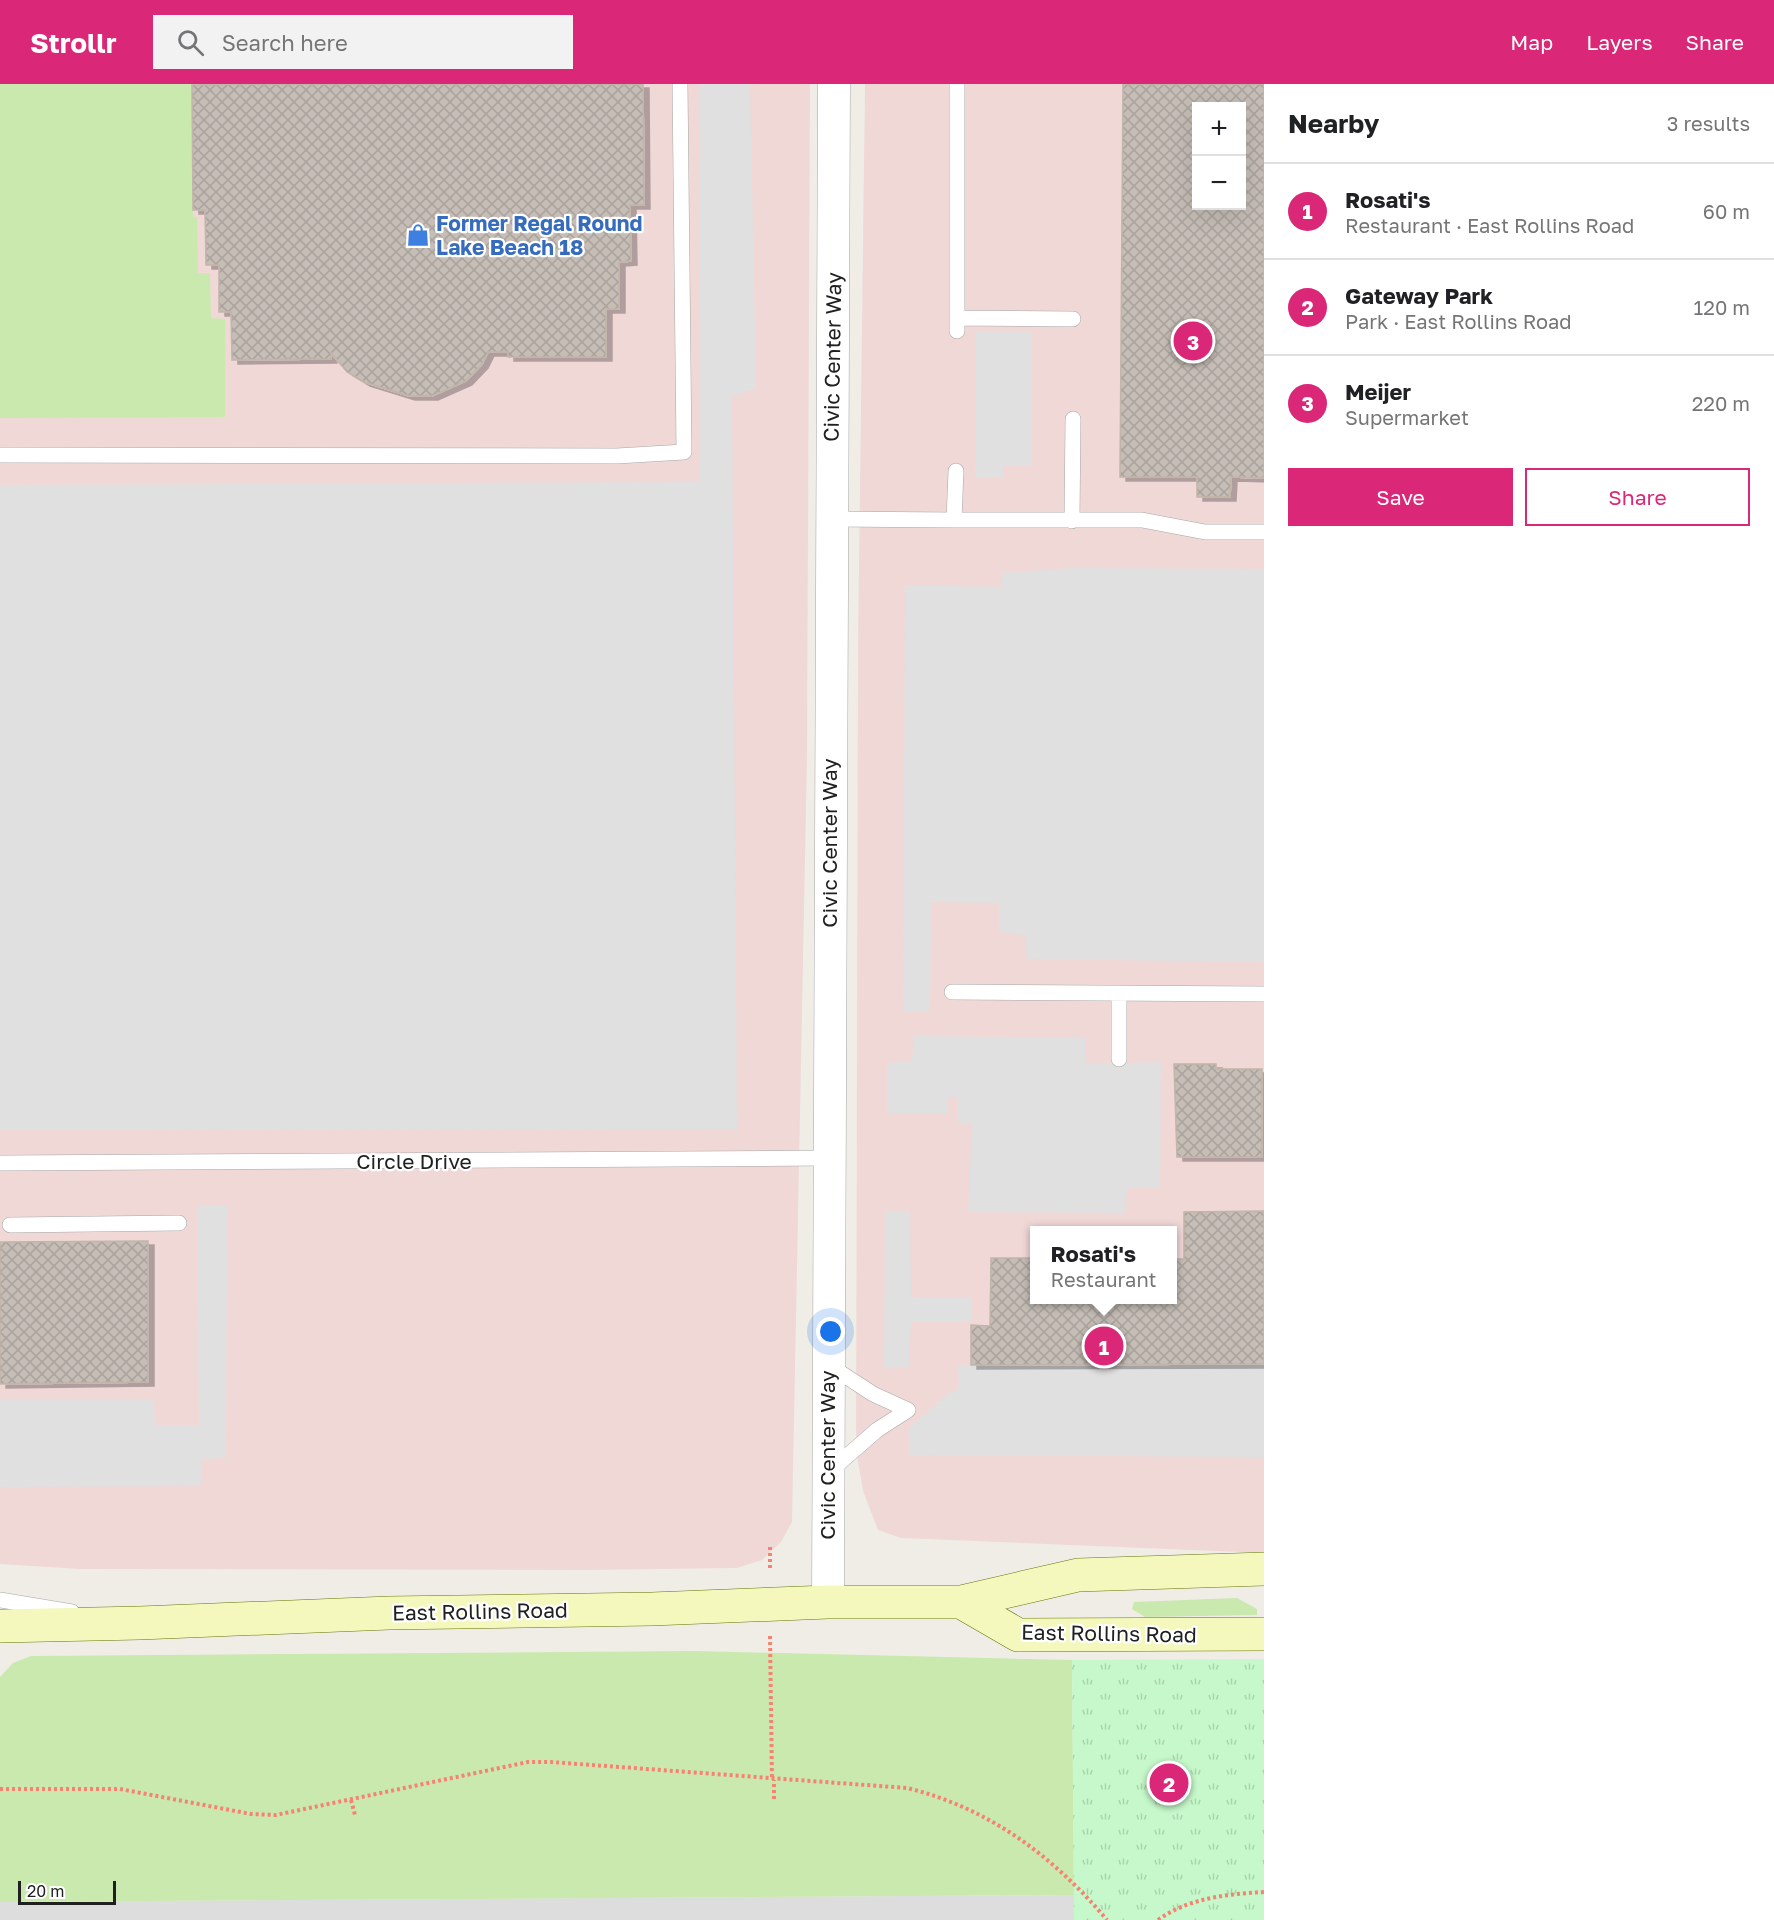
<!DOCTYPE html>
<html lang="en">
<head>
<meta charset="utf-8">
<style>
  body { margin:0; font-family:"Golos Text",sans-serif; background:#f2f2f2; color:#202124 }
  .controls { position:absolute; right:18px; top:18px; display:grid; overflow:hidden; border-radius:0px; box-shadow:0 6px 24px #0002 }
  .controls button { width:54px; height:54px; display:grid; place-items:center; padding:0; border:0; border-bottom:2px solid #e0e0e0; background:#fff; color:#202124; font:30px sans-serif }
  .scale { position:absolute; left:18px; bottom:15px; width:98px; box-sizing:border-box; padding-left:6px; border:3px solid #202020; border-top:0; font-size:16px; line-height:21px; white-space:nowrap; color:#202020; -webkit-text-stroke:4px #fff; paint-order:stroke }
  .you { position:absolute; left:831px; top:1248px; width:21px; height:21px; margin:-15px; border:4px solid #fff; border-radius:50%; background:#1a73e8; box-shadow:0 0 0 9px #1a73e833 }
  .badge { display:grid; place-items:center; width:39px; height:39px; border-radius:50%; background:#db2777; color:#fff; font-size:20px; font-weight:700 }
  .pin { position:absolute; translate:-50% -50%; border:3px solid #fff; box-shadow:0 2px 6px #0006 }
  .popup { position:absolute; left:1030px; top:1142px; width:147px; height:78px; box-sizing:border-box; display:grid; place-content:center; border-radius:0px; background:#fff; filter:drop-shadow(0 2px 4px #0005); font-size:20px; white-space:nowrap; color:#757577 }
  .popup b { font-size:22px; color:#202124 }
  .popup::after { content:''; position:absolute; left:50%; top:100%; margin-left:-12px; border:12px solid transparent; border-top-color:#fff }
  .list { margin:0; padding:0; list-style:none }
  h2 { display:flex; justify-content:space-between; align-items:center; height:78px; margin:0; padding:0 24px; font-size:26px }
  h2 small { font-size:20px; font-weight:400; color:#757577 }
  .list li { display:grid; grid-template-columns:39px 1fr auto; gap:18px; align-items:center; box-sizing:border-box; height:96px; padding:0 24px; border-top:2px solid #e0e0e0 }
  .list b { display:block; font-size:22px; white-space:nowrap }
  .list p { margin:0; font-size:20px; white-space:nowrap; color:#757577 }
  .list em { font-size:20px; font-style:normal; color:#757577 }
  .actions { display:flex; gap:12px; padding:18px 24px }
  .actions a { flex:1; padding:14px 0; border:2px solid #db2777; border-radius:0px; text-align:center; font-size:21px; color:#db2777 }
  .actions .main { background:#db2777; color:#fff }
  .icon { flex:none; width:33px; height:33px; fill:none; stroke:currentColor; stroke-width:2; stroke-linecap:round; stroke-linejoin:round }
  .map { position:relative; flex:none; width:1264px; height:1836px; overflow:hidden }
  header { display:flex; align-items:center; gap:36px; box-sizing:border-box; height:84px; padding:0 30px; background:#db2777; color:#fff }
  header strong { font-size:28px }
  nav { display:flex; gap:33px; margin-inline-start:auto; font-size:21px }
  .search { width:420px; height:54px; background:#f2f2f2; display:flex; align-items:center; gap:15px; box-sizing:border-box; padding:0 21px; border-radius:0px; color:#757577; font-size:22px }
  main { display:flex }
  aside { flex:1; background:#fff }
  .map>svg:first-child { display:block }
  .residential { fill:#dedddd }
  .commercial { fill:#f0d8d7; fill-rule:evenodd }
  .grass { fill:#cae9af }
  .park { fill:url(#park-tufts) }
  .parking { fill:#e0e0e0 }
  .building { fill:url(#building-cross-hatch); stroke:#c2b5a9; stroke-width:1.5; fill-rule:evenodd; filter:url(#shadow) }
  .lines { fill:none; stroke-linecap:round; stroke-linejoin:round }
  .service-casing { stroke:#a7a7a7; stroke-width:16 }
  .minor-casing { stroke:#a7a7a7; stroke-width:33 }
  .secondary-casing { stroke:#687608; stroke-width:34 }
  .path { stroke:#f68372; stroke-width:4; stroke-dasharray:3 3; stroke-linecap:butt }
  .service { stroke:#fff; stroke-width:15 }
  .minor { stroke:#fff; stroke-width:32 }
  .secondary { stroke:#f4f8bd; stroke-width:33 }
  .labels { text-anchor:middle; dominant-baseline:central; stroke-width:4.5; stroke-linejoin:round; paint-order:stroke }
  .shop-label { font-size:21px; font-weight:bold; fill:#366cbe; stroke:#fff; text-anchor:start }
  .street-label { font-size:21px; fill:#202020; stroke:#fff }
</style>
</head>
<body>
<header>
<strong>Strollr</strong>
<div class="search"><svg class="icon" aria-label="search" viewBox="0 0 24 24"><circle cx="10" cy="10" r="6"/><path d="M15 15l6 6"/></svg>Search here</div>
<nav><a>Map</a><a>Layers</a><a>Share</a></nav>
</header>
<main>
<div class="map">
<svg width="1264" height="1836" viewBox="0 0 1264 1836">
  <defs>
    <pattern id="park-tufts" width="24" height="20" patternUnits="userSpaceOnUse" patternTransform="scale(1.5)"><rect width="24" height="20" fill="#c6f8cb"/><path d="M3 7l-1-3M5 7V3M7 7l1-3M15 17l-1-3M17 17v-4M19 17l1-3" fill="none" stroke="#aad4ae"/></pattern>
    <pattern id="building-cross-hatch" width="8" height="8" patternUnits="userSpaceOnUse" patternTransform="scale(1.5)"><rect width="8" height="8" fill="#c5bdb6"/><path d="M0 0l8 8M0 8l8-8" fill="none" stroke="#a9a29c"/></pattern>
    <filter id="shadow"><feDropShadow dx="6" dy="4" stdDeviation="0" flood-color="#0004"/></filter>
  </defs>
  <rect width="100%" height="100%" fill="#f0ede7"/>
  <path class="residential" d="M1074 1811V1836H0V1818Z"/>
  <path class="commercial" d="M0 0H810L807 672 792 1438 781 1458 762 1476 737 1484 585 1486 80 1485 0 1480Z
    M865 0H1264V1469L901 1454 878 1446 863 1407 856 1365 858 565ZM1196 22H1242V122H1196ZM1035 1146H1173V1216H1035Z"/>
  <path class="grass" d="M0 0H192L193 133H197L198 189H210L211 234 225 235V333L0 334Z
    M1237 1514 1257 1525V1531L1145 1533 1132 1525 1134 1518Z
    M694 1567 1072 1576 1074 1811 0 1818V1593L13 1579 31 1572Z"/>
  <path class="park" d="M1264 1575V1836H1074L1072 1576Z"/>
  <path class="parking" d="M700 0H750L756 304 732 313 737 1045 0 1046V401L700 398Z
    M976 248H1032V382H1003V394H975Z
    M1073 484 1264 485V878L1027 875 1025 851 999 848V819L931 818 930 927H903L905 501 1002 503V489Z
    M914 952 1085 954V976L1088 980 1161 978 1160 1103 1130 1104 1126 1109 1125 1129 968 1128 972 1039H958L957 1013 948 1014 947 1029H887V979L912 977Z
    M197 1122H227L226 1374 201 1375V1402L0 1403V1315H153L155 1341H199Z
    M885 1127H910L911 1213 971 1214V1238H911L909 1284H884Z
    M1076 1280 1201 1282V1280H1264V1373L909 1371V1344L950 1308 956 1307 959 1302 958 1281Z"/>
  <path class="building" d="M239 0H643L644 121H630L631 177 619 178V225H606V273H508V268H488L482 280 466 297 432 312H409L364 298 347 288 331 269V275L232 276 231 228H219V181H206L205 126H193L192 1Z
    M1123 0H1264V394L1231 393 1230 413H1197V393H1120ZM1196 22H1242V122H1196Z
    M1174 980H1216V985H1262V1073H1177Z
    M1264 1127V1280L971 1281V1241L990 1242 991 1174H1035V1216H1173V1175H1184V1128Z
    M148 1157V1298L0 1300V1158Z"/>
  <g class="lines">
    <g class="service-casing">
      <path id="service" d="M958 234 1073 235
        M957 247V0
        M0 371 617 372 684 368 680 0
        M830 435 954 436 956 387
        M954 436H1142L1205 448H1264
        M1072 437 1073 335
        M952 908 1264 910
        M1119 910V975
        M0 1079 828 1074
        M10 1141 179 1139
        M827 1280 873 1310 908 1326
        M830 1387 877 1346 908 1326
        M0 1516 72 1528"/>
    </g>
    <g class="minor-casing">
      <path id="minor" d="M828 1518 834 0"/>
    </g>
    <g class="secondary-casing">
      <path id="secondary" d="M961 1518 1018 1551 1264 1550
        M0 1542 140 1539 389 1529 652 1525 828 1518H961L1078 1491 1264 1485"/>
    </g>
    <path class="path" d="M770 1463V1487
      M770 1552 772 1695
      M0 1705H120L251 1730 276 1731 528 1678H551L907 1704C989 1724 1053 1772 1107 1836
      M774 1715V1696
      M351 1716 355 1731
      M1158 1836C1188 1814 1228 1810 1264 1808"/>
    <use href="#service" class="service"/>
    <use href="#minor" class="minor"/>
    <use href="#secondary" class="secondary"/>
  </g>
  <defs>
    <g id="shop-bare" transform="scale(1.8)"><path d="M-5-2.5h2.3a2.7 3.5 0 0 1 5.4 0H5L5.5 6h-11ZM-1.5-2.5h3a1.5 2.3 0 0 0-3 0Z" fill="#3f7fe0" stroke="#fff" stroke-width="2.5" paint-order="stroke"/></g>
  </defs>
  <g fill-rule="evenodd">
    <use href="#shop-bare" x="418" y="151"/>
  </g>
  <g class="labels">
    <g class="shop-label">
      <text x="436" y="139">Former Regal Round<tspan x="436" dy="24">Lake Beach 18</tspan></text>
    </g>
    <g class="street-label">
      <text transform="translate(832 273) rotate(-89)">Civic Center Way</text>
      <text transform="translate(829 759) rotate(-90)">Civic Center Way</text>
      <text x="414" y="1077">Circle Drive</text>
      <text transform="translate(827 1371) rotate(-90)">Civic Center Way</text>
      <text transform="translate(480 1527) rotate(-1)">East Rollins Road</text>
      <text transform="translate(1109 1549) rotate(1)">East Rollins Road</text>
    </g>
  </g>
</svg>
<div class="controls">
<button>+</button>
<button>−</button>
</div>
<div class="scale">20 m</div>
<div class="you"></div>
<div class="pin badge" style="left:1104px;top:1262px">1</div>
<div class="popup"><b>Rosati's</b>Restaurant</div>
<div class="pin badge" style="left:1169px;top:1699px">2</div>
<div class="pin badge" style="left:1193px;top:257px">3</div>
</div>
<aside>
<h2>Nearby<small>3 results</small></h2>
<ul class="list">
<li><span class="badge">1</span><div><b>Rosati's</b><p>Restaurant · East Rollins Road</p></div><em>60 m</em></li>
<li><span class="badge">2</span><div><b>Gateway Park</b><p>Park · East Rollins Road</p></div><em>120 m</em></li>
<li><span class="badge">3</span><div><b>Meijer</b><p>Supermarket</p></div><em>220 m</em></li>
</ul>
<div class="actions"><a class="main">Save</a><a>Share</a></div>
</aside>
</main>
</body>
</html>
